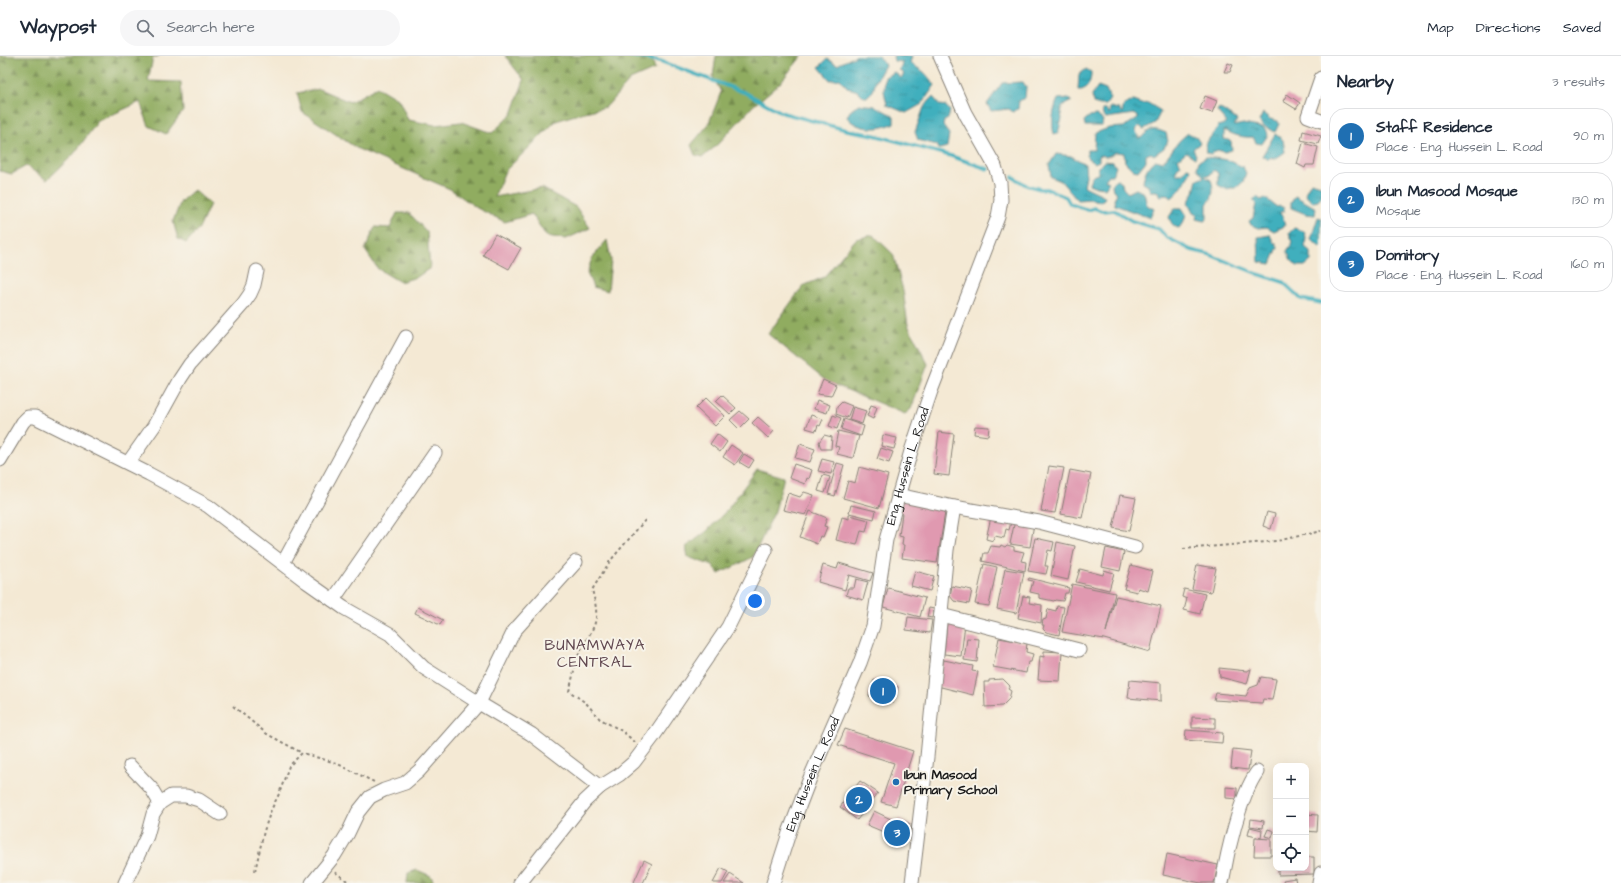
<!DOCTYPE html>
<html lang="en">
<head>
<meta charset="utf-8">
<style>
  body { margin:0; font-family:"Architects Daughter",sans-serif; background:#f6f6f7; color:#1f2937 }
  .controls { position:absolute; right:12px; bottom:12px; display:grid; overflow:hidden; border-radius:8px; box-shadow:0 4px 16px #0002 }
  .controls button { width:36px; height:36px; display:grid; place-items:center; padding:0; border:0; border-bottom:1px solid #e0e1e3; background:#fff; color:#1f2937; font:20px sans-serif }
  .you { position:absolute; left:755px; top:545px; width:14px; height:14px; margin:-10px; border:3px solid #fff; border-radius:50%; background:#1a73e8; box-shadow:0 0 0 6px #1a73e833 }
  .badge { display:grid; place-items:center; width:26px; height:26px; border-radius:50%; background:#1f6fb2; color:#fff; font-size:13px; font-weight:700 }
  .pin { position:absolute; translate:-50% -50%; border:2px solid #fff; box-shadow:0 1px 4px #0006 }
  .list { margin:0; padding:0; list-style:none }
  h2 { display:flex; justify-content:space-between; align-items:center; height:52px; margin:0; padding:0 16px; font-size:17px }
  h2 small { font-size:13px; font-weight:400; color:#747a83 }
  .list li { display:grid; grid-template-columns:26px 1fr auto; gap:12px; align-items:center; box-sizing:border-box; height:56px; margin:0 8px 8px; padding:0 8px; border:1px solid #e0e1e3; border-radius:16px }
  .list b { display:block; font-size:15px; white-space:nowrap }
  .list p { margin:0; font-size:13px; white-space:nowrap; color:#747a83 }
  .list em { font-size:13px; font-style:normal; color:#747a83 }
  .icon { flex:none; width:22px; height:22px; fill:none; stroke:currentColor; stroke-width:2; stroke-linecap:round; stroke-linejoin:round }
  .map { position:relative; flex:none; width:1321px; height:827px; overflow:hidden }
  header { display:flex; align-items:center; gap:24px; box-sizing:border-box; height:56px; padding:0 20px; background:#fff; border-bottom:1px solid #e0e1e3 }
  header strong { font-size:19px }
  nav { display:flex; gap:22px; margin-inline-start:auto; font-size:14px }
  .search { width:280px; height:36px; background:#f6f6f7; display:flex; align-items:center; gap:10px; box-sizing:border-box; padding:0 14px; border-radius:22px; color:#747a83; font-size:15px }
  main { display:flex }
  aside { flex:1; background:#fff }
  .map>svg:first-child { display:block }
  .forest { fill:url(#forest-firs); stroke:#56643e }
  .water { fill:url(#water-ripples); stroke:#2e666c }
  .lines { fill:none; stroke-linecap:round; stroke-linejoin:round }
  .stream { stroke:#40afbd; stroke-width:3.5 }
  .building { fill:#e099b0 }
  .minor-casing { stroke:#888278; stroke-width:15 }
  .path { stroke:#888278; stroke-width:2; stroke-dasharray:3 3; stroke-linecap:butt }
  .minor { stroke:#fff; stroke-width:13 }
  .poi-dot { fill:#1f6fb2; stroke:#f7f3e8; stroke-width:1.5 }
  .labels { text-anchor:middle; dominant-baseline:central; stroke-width:4; stroke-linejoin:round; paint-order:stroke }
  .street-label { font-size:13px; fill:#1c1c1c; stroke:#f7f3e8 }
  .poi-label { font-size:13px; font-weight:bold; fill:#1c1c1c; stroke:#f7f3e8; text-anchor:start }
  .quarter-label { font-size:15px; letter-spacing:1px; fill:#614850; stroke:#f7f3e8 }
</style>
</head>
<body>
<header>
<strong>Waypost</strong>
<div class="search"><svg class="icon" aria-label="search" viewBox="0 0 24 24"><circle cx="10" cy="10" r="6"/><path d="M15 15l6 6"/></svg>Search here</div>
<nav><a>Map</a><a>Directions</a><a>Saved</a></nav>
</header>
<main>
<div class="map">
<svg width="1321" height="827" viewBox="0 0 1321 827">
  <defs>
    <pattern id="forest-firs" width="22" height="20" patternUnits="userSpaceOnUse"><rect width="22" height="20" fill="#90ac60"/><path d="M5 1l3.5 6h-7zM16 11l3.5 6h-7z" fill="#758b4e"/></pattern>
    <pattern id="water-ripples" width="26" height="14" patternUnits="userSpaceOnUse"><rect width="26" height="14" fill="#40afbd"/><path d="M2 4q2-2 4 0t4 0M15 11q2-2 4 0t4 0" fill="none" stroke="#358e99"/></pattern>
  </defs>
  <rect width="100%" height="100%" fill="#f7f3e8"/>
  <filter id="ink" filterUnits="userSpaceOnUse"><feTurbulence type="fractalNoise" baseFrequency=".025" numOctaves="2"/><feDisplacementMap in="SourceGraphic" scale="8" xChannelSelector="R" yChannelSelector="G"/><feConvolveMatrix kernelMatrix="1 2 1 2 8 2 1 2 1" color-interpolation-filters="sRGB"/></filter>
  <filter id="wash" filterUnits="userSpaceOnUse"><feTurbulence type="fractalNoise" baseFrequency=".012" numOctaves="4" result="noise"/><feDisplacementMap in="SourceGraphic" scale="16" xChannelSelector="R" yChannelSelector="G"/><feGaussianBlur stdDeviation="0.9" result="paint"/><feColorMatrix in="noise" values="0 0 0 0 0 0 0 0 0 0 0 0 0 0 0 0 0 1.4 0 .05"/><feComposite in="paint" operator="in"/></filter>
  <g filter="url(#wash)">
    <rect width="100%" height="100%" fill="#f4e9d4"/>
    <path class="forest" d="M0 0H159L153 2 148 25 181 26 183 55 166 78 149 70 140 46 98 65 74 98 47 124 26 110 12 118 0 115Z
      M505 0H651L655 13 630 24 606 51 585 56 556 65 505 115 494 141 542 132 576 151 590 172 566 183 546 180 532 158 505 166 477 152 450 133 358 93 302 56 297 37 319 33 350 46 377 31 399 44 408 64 435 69 461 66 492 77 512 58 524 24Z
      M716 0H802L779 28 753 50 716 90 703 101 695 99 691 89 708 69 721 36 713 21Z
      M194 134 210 148 200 171 186 187 178 183 173 165 181 145Z
      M397 157H409L427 176 430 212 417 221 400 226 378 213 365 194 375 171 390 172Z
      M873 179 893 198 903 234 908 269 928 308 911 353 905 358 826 325 768 278 803 230 824 221 856 183Z
      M607 184 611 204 608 235 593 231 587 217 592 202Z
      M757 413 784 421 775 455 753 501 719 518 713 510 688 501 686 491 707 475 727 454Z
      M417 814 431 820 434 827H407L408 817Z"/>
    <path class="water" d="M856 0H879L885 9 876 25 873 35 867 41H864L858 35 848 32 840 23 830 24 819 11 827 3 837 9Z
      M893 0H912L910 7 924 16 935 29 922 48 906 57 887 49 884 35 885 21 894 16 901 22 904 18 899 14 903 6 894 5Z
      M1086 13 1091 16C1091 24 1089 35 1078 34L1079 19Z
      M1023 26 1026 31 1025 42 1019 45 1018 53 1013 56 1009 53 991 55 987 48 1002 27Z
      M1098 30 1106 33 1110 43 1106 49H1100L1093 47 1092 39Z
      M933 41 940 49 946 50 950 55 948 63 944 65 943 70 949 78 947 91 939 93 937 89 918 84 915 76 924 51Z
      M1069 42 1072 45 1062 50 1061 57 1062 63 1058 77 1054 78C1051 68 1053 53 1058 43Z
      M1133 45 1141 48 1148 47 1161 55 1155 67 1144 73 1139 70 1135 74 1138 79V82H1141C1150 72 1154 72 1166 77L1168 85 1164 92 1154 99 1151 97 1146 99V105L1138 115 1133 114 1125 106 1124 97 1116 96 1106 101 1102 99 1099 100V105L1094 107 1086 100 1088 94H1094L1095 77 1109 72 1124 71 1139 61 1134 58 1106 62 1103 60 1102 54 1106 53 1109 58 1110 51 1119 53 1122 57 1124 49Z
      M859 48 875 50 894 60V67C880 75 856 74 847 61L850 55Z
      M1219 52 1237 64 1234 70 1243 68 1264 72 1268 79 1262 88 1256 87 1253 81C1242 82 1234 79 1224 74V83L1231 85 1232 94 1225 96 1217 94 1212 98 1206 97C1203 85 1214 79 1218 70L1227 67 1217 55Z
      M1263 57 1270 63 1278 65 1279 68 1275 76 1263 70 1259 65Z
      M1096 59 1103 64 1102 70H1085L1084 65 1090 60Z
      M1188 77 1196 81 1200 87 1193 93 1196 99 1195 102 1186 96 1178 103 1181 109 1177 112 1176 118H1182L1187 112 1191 113C1188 122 1180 137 1171 142L1167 139 1161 140 1157 135H1150L1148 130 1143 127C1144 118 1147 110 1155 104L1163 106 1179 85Z
      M1275 78 1283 84 1285 96 1275 103 1271 102 1269 104 1262 100Z
      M1056 98 1071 100 1085 108 1086 120 1084 130 1103 139 1105 142 1100 146 1091 143 1077 144 1061 125 1051 121 1049 109Z
      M1206 101 1228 104 1243 111 1246 117 1243 126 1236 132H1231L1228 134 1218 129V117L1214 114 1210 119 1204 120 1211 124C1214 132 1214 142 1207 148V163L1204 165 1196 163 1197 159 1193 157 1188 147 1194 136 1197 124 1204 121 1197 112 1199 105Z
      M1104 105 1113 106 1116 111 1112 119H1109L1105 124 1109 126 1105 132 1096 131 1089 128 1092 120 1098 118V112Z
      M1116 123 1122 127 1123 132 1128 137 1136 133 1144 137 1147 149 1154 153 1150 162 1115 149 1114 144 1117 137 1113 134 1112 129Z
      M1311 126 1321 129V140L1318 145 1313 146 1307 141 1305 137Z
      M1295 140 1316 152 1315 159 1306 158 1291 152V147Z
      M1257 141 1261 144 1265 142 1277 151 1280 150 1284 152V156L1281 155 1280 158 1283 160 1285 170 1274 175 1267 171 1258 172 1251 169 1249 165 1253 162 1256 148 1253 144Z
      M1175 152H1182L1186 158 1184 165 1179 172C1173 171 1171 167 1169 161Z
      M1318 161 1321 162V192L1311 183Z
      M1294 172 1304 175 1306 181 1305 191 1311 196V205L1305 210H1297L1291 204 1287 195 1293 186 1289 177Z
      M1270 179 1274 187 1276 188 1278 191 1271 208 1259 206 1258 181Z"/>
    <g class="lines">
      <path class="stream" d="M630 0 660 5 746 37 783 57 847 74 874 79 951 100 988 113
        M1013 121 1026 129 1040 133H1047L1066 141 1070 148 1088 154 1094 152 1102 155 1114 154 1132 165 1159 173 1166 181 1191 194 1208 198 1258 218 1283 226 1301 243 1321 247"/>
    </g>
    <g id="blocks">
      <path class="building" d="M1228 7 1233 9 1230 16H1224Z
        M1287 38 1300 47 1296 53 1283 45Z
        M1205 40 1217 45 1212 57 1200 53Z
        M1303 75 1321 80 1318 88 1301 84Z
        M1303 87 1318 91 1314 109H1306L1305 112 1297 108Z
        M495 178 521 192 509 213 483 199Z
        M823 323 836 329 831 340 817 338Z
        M722 339 736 352 730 358 716 345Z
        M706 342 725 360 715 370 696 352Z
        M817 344 830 349 827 357 814 353Z
        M842 346 852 350 847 362 836 358 837 351Z
        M871 349 877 351 873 363 867 360Z
        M853 351 866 355 862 368 849 364Z
        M740 355 749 363 739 373 730 364Z
        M811 359 823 363 820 370 818 369 816 375 806 372Z
        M833 359 841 362 837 373 829 370Z
        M758 361 774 375 768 382 752 367Z
        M844 363 864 370 861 380 841 373Z
        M975 370 989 371 988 380 974 378Z
        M838 375 859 380 853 402 837 398 839 391 835 390Z
        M939 376 954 378 949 420 934 418Z
        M717 378 727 386 720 396 710 388Z
        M824 379 832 381 831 393H821L819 386Z
        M883 379 897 382 894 393 881 390Z
        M800 388 815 393 810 406 795 402Z
        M731 389 743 397 735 409 723 401Z
        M881 392 893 396 889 407 877 403Z
        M744 398 754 404 749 412 739 406Z
        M822 403 834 406 831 418 818 415Z
        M837 407 844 409 835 440 828 438Z
        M794 408 812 414 809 423 807 422 805 428 789 422Z
        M1049 410 1064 412 1055 457 1041 455Z
        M859 411 888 419 879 452 843 442 848 425 855 427Z
        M1070 414 1091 418 1082 462 1061 458Z
        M823 419 830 421 825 437 818 435Z
        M804 436 814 439 806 459 783 454 788 437 800 441Z
        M1120 439 1136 442 1129 475 1113 472Z
        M902 444 946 450 937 507 902 502 904 489H902L903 481 899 480 902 457H900Z
        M851 449 876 455 874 463 849 457Z
        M810 455 827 462 824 470 827 471 823 481 820 480 817 488 800 481Z
        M1267 456 1275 458 1271 473 1263 470Z
        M849 459 869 464 866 476 861 475 857 489 836 484 842 461 849 463Z
        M991 461 1011 466 1009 474 1006 473 1004 482 995 480 993 485 986 483Z
        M1015 464 1034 468 1030 491 1010 488Z
        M1035 482 1054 486 1052 495 1048 494 1045 510H1048L1046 518 1028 515Z
        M1057 486 1075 490 1068 524 1051 520Z
        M1001 489 1005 491 1007 489 1014 491V494L1024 496 1021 505 1026 506 1025 515 982 505 984 497H988L991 490 1000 491Z
        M1106 492 1124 496 1120 515 1102 511Z
        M839 507 873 517 870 525 849 519 845 534 818 526 823 509 837 513Z
        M984 508 997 511 989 550 975 548Z
        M1131 509 1153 515 1148 535 1138 532 1137 536 1124 533Z
        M1197 509 1216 512 1211 536 1192 533Z
        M1005 513 1024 516 1016 557 997 553Z
        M1080 513 1103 519 1104 514 1114 517 1109 534 1076 526Z
        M915 515 934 520 930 535 911 530Z
        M1029 522 1069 532 1068 537H1065L1063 545 1055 544 1054 545 1039 542V538L1030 536 1033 525 1028 524Z
        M856 523 868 526 863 544 846 539 848 532H854Z
        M1072 528 1115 537 1106 576 1116 540 1161 550 1150 596 1104 583 1062 576Z
        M952 530 972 534 969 548 954 545 950 540Z
        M888 532 925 542 920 561 883 551Z
        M1184 533 1205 538 1200 558 1184 554 1187 543 1182 541Z
        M1023 540 1030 541 1029 547 1042 549 1041 567 1018 562Z
        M1057 550 1064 551 1059 579 1046 576 1043 573 1044 569H1042L1043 564 1046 563 1048 553 1056 555Z
        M418 551 443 564 440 569 415 557Z
        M929 552 934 553 932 562 927 561Z
        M908 561 932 564 930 577 906 574Z
        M947 567 965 568 961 600 944 598Z
        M967 582 979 583 977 606 964 604Z
        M999 582 1027 587 1026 596 1033 598 1031 606H1028L1026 617 993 611Z
        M1044 595 1062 596 1060 625 1038 624 1040 600 1044 601Z
        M944 604 973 610 972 615 978 616 973 639 937 630Z
        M1219 612 1247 615 1251 613 1247 628 1220 621Z
        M1261 621 1276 623 1272 644 1263 643 1262 647 1214 644 1216 637 1246 640 1250 632 1258 629Z
        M1003 623 1010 630 1008 633 1011 635 1009 643 1002 650 985 651 984 626H989V624Z
        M874 624 898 631 893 647 869 640Z
        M1130 624 1161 627V645L1128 642Z
        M1192 661 1215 662V672H1192Z
        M845 673 913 695 896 750 881 746 894 707 838 689Z
        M1186 674 1223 677 1222 687 1185 684Z
        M1233 693 1251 695 1248 714 1231 712Z
        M860 725 878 737 857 764 840 751Z
        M1226 731 1237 732V743L1226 742Z
        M874 755 897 766 899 763 912 769 905 785 867 769Z
        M1306 758 1318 759 1317 776 1306 775Z
        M1251 763 1264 765 1263 772 1250 770Z
        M1250 771 1262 774 1261 782 1248 779Z
        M1268 773 1274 775 1272 782 1265 780Z
        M1255 782 1271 783V800H1254Z
        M1167 798 1218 809 1214 827H1201L1163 819Z
        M1306 801H1314V818L1278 819V812H1306Z
        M644 804 652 808 643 827H635L634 826Z
        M721 812 728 816 722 827H713Z
        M730 818 744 827H724Z
        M1295 822 1296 827H1284L1283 824Z"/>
    </g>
  </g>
  <g filter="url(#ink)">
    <use href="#blocks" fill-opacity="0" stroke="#888278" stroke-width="1"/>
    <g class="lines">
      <g class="minor-casing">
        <g id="minor">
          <path d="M1321 22 1308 60 1321 65"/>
          <path d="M0 404 23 366 28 361H35L149 418 208 450 307 526 344 552 390 578 424 612 479 647 531 678 600 731"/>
          <path d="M128 407 154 370 180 323 190 308 243 248 250 238 254 229 257 215"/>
          <path d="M898 439 954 451 947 494 927 701 912 827"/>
          <path d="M954 451 1039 466 1135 491"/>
          <path d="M283 507 406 281"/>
          <path d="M333 544 435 397"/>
          <path d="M941 559 1079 594"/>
          <path d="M130 710 151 732 160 747"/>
          <path d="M125 827 147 780 153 758 160 747 171 740H186L199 744 220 758"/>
          <path d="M312 827 334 800 348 777 358 756 370 741 384 734 405 727 419 715 479 647 514 575 576 506"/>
          <path d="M520 827 585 745 600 731 619 719 634 706 653 681 728 571 766 494"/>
          <path id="s1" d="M773 827 790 774 812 717 860 607 873 570 886 484 911 395 931 335 998 161 1001 144 1000 127 995 110 965 57 940 0"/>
          <path d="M1222 827C1227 797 1240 740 1257 716"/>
          <path d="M1319 827 1321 817"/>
        </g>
      </g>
      <path class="path" d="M1183 493 1277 485 1321 475
        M233 650 267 678 302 697
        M635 686 622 675 600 663 586 647 569 635C573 623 574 610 579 598 593 569 602 569 592 534L610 505 646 463
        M255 815 264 775 271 754 279 738 289 710 302 697 336 707 374 726
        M335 816 350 827"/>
      <use href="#minor" class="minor"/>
    </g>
  </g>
  <circle class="poi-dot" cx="896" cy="726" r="4"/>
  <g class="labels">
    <g class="street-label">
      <text stroke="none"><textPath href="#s1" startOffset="440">Eng. Hussein L. Road</textPath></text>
      <text stroke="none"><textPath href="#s1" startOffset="116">Eng. Hussein L. Road</textPath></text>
    </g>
    <g class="poi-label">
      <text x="904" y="719">Ibun Masood<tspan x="904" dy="15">Primary School</tspan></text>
    </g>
    <g class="quarter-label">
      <text x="595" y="589">BUNAMWAYA<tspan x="595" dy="17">CENTRAL</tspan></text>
    </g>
  </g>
</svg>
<div class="controls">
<button>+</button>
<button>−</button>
<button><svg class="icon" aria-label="locate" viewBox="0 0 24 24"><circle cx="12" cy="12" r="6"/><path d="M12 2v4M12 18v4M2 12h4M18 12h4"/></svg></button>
</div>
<div class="you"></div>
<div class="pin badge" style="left:883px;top:635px">1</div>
<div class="pin badge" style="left:859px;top:744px">2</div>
<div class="pin badge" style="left:897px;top:777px">3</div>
</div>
<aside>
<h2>Nearby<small>3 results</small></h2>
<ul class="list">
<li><span class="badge">1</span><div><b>Staff Residence</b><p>Place · Eng. Hussein L. Road</p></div><em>90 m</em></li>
<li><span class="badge">2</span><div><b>Ibun Masood Mosque</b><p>Mosque</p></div><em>130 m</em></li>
<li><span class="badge">3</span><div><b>Domitory</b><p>Place · Eng. Hussein L. Road</p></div><em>160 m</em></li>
</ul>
</aside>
</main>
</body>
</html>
